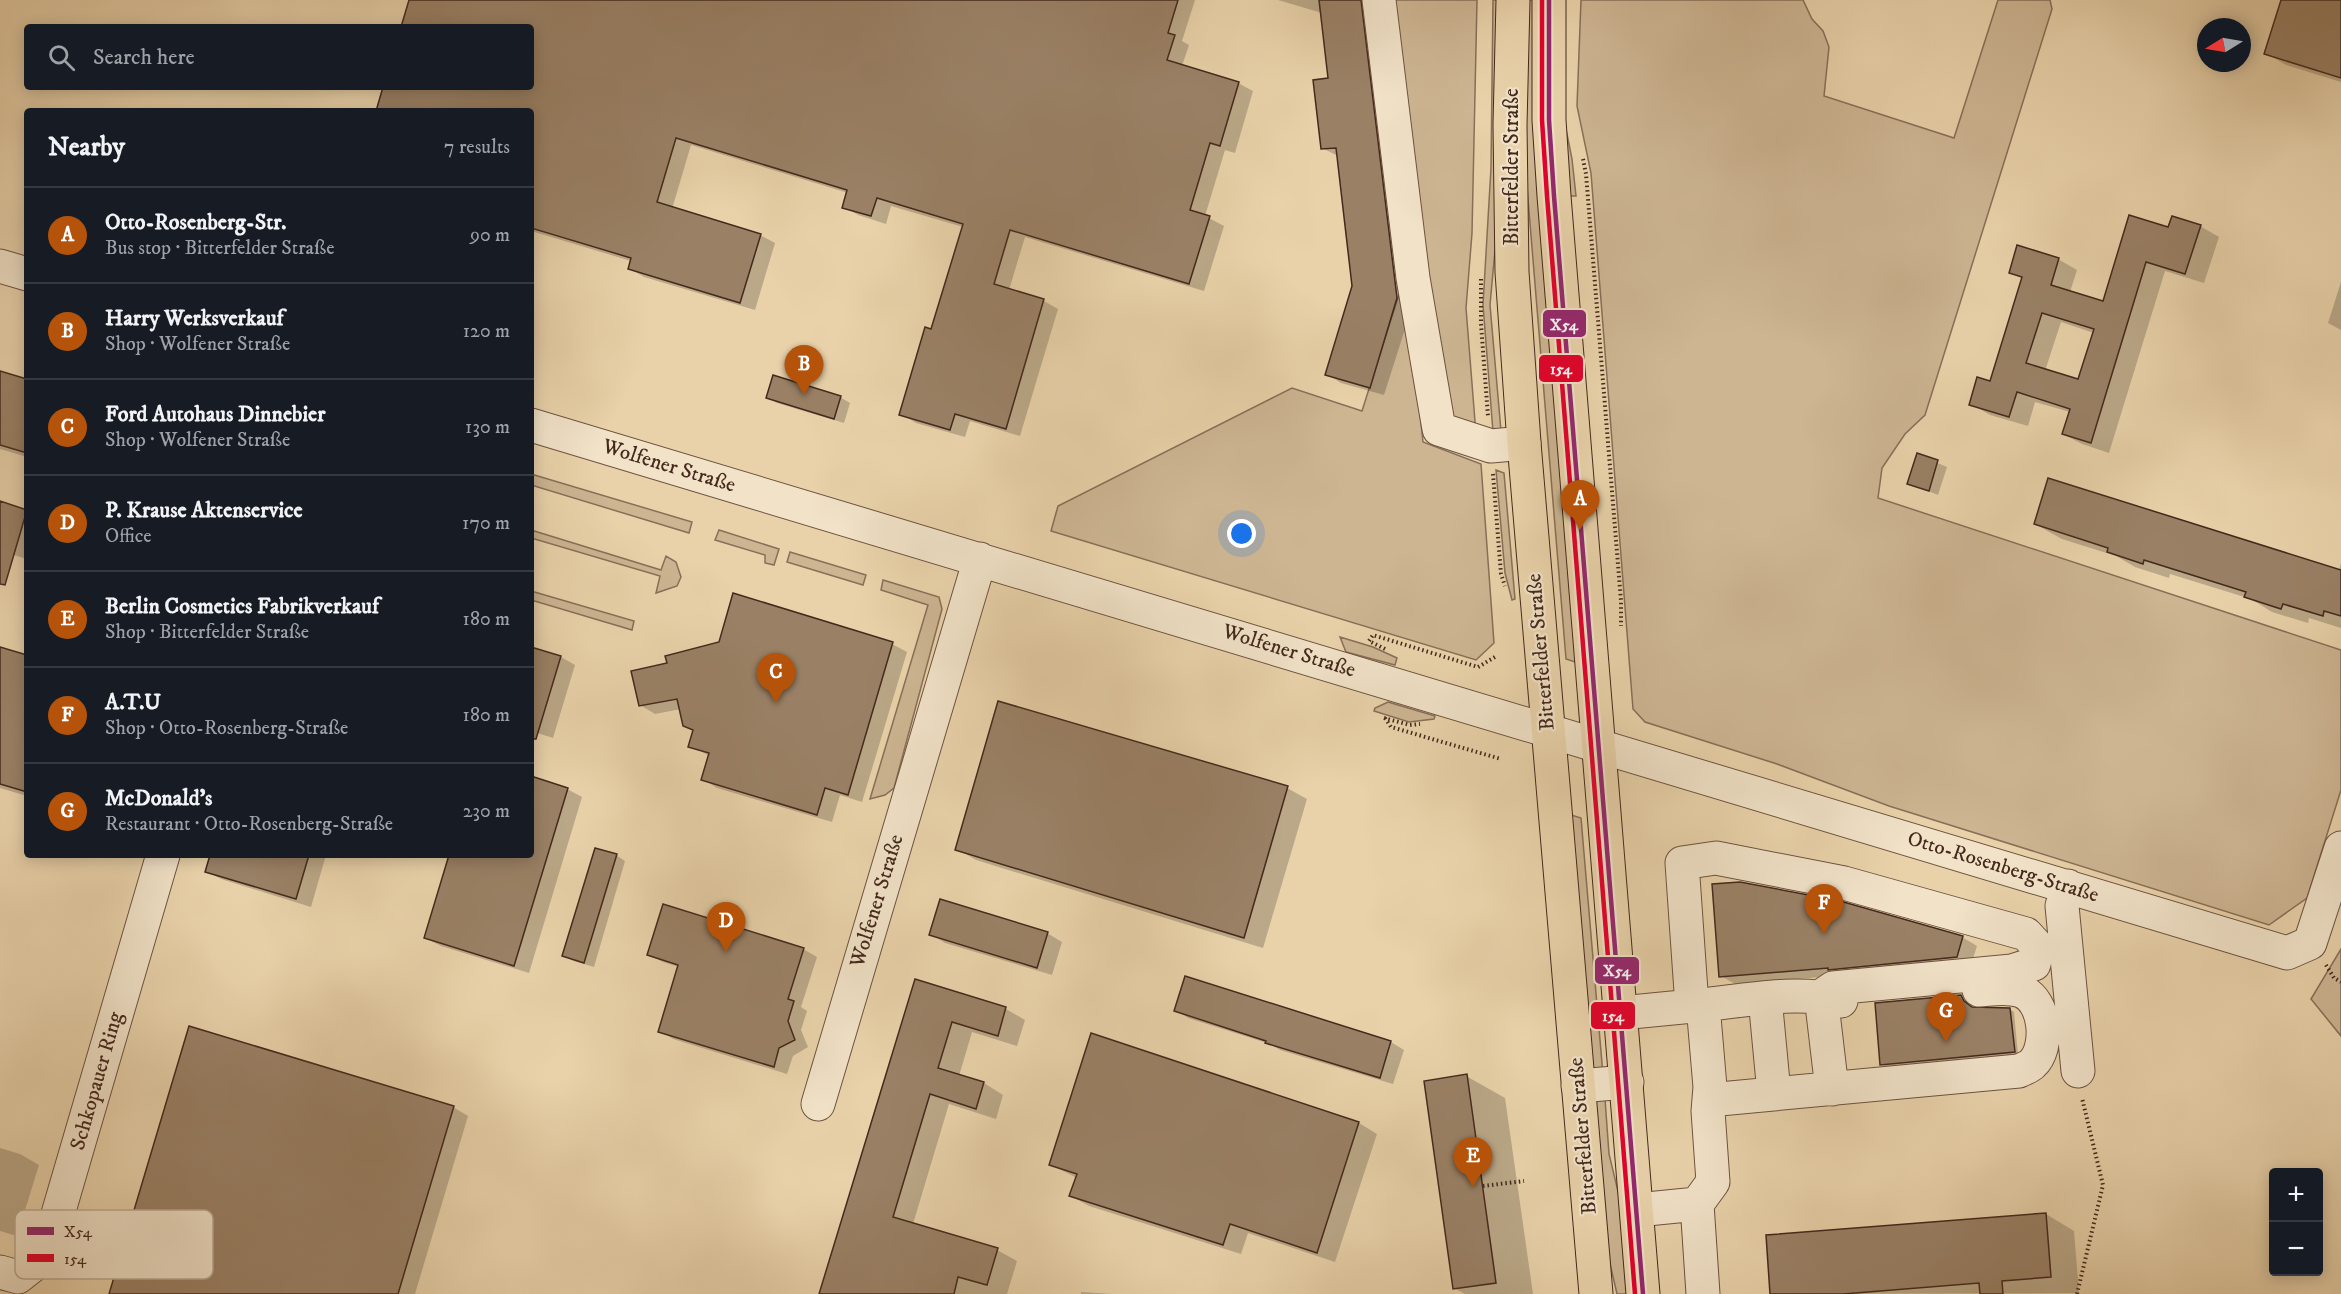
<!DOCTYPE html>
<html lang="en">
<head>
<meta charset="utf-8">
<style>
  body { margin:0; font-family:"IM FELL DW Pica",serif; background:#20242c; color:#f1f3f6 }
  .controls { position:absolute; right:18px; bottom:18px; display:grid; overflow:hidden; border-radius:6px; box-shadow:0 3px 15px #0003 }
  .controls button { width:54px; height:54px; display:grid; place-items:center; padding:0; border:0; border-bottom:2px solid #363941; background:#171b24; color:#f1f3f6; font:30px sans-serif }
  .compass { position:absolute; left:2197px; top:18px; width:54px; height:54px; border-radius:50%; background:#171b24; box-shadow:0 3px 15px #0003; rotate:259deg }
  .you { position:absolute; left:1242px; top:534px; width:21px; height:21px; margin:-15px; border:4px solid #fff; border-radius:50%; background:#1a73e8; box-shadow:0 0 0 9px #1a73e833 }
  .badge { display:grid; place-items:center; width:39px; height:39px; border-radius:50%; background:#b45309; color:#fff; font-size:20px; font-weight:700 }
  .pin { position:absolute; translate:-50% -50px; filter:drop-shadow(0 2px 3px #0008) }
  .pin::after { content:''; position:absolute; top:32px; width:21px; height:18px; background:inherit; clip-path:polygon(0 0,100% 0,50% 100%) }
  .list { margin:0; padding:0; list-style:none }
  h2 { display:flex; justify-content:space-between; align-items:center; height:78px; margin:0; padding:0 24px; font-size:26px }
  h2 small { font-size:20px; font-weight:400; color:#9ea1a6 }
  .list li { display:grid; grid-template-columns:39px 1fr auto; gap:18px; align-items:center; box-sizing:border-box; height:96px; padding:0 24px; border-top:2px solid #363941 }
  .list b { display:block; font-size:22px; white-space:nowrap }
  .list p { margin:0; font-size:20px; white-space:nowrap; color:#9ea1a6 }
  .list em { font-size:20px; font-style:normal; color:#9ea1a6 }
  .icon { flex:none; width:33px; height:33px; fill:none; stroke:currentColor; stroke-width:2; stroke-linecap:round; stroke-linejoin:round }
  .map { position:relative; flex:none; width:2341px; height:1294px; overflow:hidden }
  .search { position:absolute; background:#171b24; box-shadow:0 3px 15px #0003; left:24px; top:24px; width:510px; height:66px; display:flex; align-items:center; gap:15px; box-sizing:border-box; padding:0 21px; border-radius:6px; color:#9ea1a6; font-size:22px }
  .panel { position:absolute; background:#171b24; box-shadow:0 3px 15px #0003; left:24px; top:108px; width:510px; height:750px; border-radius:6px }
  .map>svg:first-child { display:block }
  .green { fill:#cdb592; stroke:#886f58; stroke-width:1.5 }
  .shadow { fill:#0003; fill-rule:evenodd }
  .building { fill:#9a8166; stroke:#44291d; stroke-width:1.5; fill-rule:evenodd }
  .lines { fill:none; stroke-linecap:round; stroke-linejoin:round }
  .minor-casing { stroke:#6d5340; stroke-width:35 }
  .major-casing { stroke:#44291d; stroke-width:35 }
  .path { stroke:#44291d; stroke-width:4; stroke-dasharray:1.5 3; stroke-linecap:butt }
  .minor { stroke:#f1e2c8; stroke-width:33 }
  .major { stroke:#e9d2aa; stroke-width:33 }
  .bus-1-casing { stroke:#f1e2c8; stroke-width:9 }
  .bus-2-casing { stroke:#f1e2c8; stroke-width:9 }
  .bus-1 { stroke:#95276e; stroke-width:4.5 }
  .bus-2 { stroke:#e4002b; stroke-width:4.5 }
  .labels { text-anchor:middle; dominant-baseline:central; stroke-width:4.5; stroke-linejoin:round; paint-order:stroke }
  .street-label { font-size:21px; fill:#44291d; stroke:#f1e2c8 }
  .key { fill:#f1e2c8; stroke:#bdaa95; stroke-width:1.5 }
  .key-label { font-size:16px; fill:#44291d }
  .line-badge { stroke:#f1e2c8; stroke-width:2 }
  .badge-label { font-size:16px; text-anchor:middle; font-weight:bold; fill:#fff }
</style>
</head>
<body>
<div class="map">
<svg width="2341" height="1294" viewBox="0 0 2341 1294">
  <rect width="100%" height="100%" fill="#e9d2aa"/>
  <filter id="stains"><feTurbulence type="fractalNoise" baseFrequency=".00333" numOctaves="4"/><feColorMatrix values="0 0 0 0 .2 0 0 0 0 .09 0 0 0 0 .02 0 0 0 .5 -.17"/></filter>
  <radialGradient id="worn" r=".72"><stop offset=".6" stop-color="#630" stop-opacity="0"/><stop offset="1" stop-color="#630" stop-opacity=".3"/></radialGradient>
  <path class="green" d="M1394 0H1477L1472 233 1466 308 1476 434 1443 414Z
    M1493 0H1500L1496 239 1490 305 1501 431 1493 432 1483 305 1491 168Z
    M1526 0H1538L1578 663 1566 659 1525 163Z
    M1581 0H1803L1812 19 1823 31 1829 47 1824 96 1954 138 1998 0H2050L2052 9 1925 415 1905 434 1882 468 1878 498 2341 650V790L2307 898 2269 925 1889 806 1777 764 1645 722 1633 709 1591 173 1577 106Z
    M1565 124 1572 159 1576 196H1566Z
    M1400 291 1407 292 1423 442 1481 464 1494 643 1476 660 1051 531 1058 506 1292 388 1362 411Z
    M1496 470 1504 473 1515 599 1512 600 1505 573Z
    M531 474 692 522 689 533 531 485Z
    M531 530 661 570 666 556 676 562 681 577 677 586 656 593 660 576 531 538Z
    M719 530 779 549 774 565 765 563V555L715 540Z
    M790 552 866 575 863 585 787 562Z
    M883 580 939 597 942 609 894 788 885 795 870 799 928 605 881 590Z
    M531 591 634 621 632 630 531 600Z
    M1340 637 1373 647 1397 658 1395 665 1346 652Z
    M1388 702 1435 716 1434 719 1409 722 1374 711 1375 708Z
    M1568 814 1581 818 1603 1075H1590Z
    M2341 949V1036L2311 999Z
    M1592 1099H1605L1609 1154 1622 1208 1630 1294H1617L1603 1233Z"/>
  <path class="shadow" d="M411 0H1195L1182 41 1189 45 1182 66 1238 83 1253 91 1235 153 1225 150 1205 216 1224 226 1204 291 1025 237 1009 290 1044 301 1058 309 1020 436 970 421 965 437 916 423 901 414 932 331 963 227 891 206 886 224 858 215 844 207 848 193 691 145 672 209 760 235 775 243 755 310 644 277 629 268 631 261 531 231V111H377L384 87H531V27H402Z
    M1278 0H1377L1412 307 1384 395 1341 383 1327 374 1353 286 1338 156 1322 148 1330 79 1322 13Z
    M2283 0H2341V82L2286 65 2266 53Z
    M2200 226 2219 237 2204 283 2165 271 2109 453 2082 444 2063 434 2070 412 2035 402 2028 426 1990 415 1971 404 1991 383 2023 279 2010 272 2058 259 2077 270 2070 292 2104 303 2169 229ZM2061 322 2094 333 2079 381 2045 371Z
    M2341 282V330L2328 323Z
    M0 372 27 380V457L0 449Z
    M840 397 850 403 844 423 777 403 768 398Z
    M1918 455 1947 467 1938 495 1908 483Z
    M0 503 27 511V559L0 551Z
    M2035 524 2339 571 2341 563V628L2309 618 2308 623 2272 612 2251 599 2170 574 2169 578 2135 567 2116 556 2062 539Z
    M892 644 907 652 862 802 840 795 832 822 717 788 703 779 710 756 690 746 694 731 684 725 681 709 655 714 640 705Z
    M0 649 27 657V796L0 788Z
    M531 649 561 657 575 665 553 738 531 731Z
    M999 703 1287 788 1307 799 1263 948 976 860 957 849Z
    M531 778 567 789 582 797 529 973 441 946 426 938 451 855H531Z
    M211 855H326L311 907 221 879 206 871Z
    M616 855 625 861 594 967 574 961 564 956Z
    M1047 933 1062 942 1052 975 945 943 931 934Z
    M1962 937 1977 946 1971 965 1735 984 1721 976Z
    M803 949 817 957 801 1007 807 1011 801 1030 808 1047 793 1056 787 1074 673 1039 660 1031 679 967 663 962 649 955Z
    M1186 978 1391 1042 1404 1050 1393 1084 1280 1050 1270 1044 1188 1018 1176 1010Z
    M916 981 1006 1009 1025 1020 1017 1046 972 1032 959 1076 984 1083 1003 1095 996 1119 949 1104 913 1224 997 1250 1017 1261 1007 1294H821Z
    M1961 996 1973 1009H2010L2014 1012 2018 1054 1886 1067 1882 1064Z
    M1092 1035 1359 1123 1377 1134 1335 1262 1248 1233 1241 1254 1089 1206 1071 1196 1077 1178 1051 1165Z
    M1466 1076 1505 1098 1533 1294H1465L1454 1288Z
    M453 1107 468 1116 415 1294H110Z
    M0 1148 20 1154 39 1165 17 1236 0 1231Z
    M2046 1214 2074 1231 2079 1293 1772 1294Z
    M1081 1292 1113 1294H1081Z"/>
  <path class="building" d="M409 0H1178L1168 33 1175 35 1167 60 1239 82 1220 146 1210 143 1190 210 1210 216 1189 284 1010 230 994 284 1044 299 1006 429 955 414 950 430 899 415 925 327 931 329 963 224 877 198 871 216 842 208 847 190 676 138 657 202 761 234 740 303 628 269 631 258 531 228V111H376L383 87H531V27H401Z
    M1319 0H1361L1397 298 1370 388 1325 375 1352 286 1336 148 1321 149 1313 80 1328 78Z
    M2281 0H2341V78L2264 54Z
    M2129 215 2168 227 2172 216 2201 225 2185 274 2146 262 2091 443 2062 434 2070 409 2017 392 2009 417 1969 405 1977 377 1990 381 2022 277 2009 273 2017 245 2059 258 2051 285 2103 301ZM2042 313 2094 329 2078 379 2026 363Z
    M0 371 27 379V453L0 445Z
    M773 375 841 396 834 419 766 398Z
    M1917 453 1938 460 1929 491 1907 484Z
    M2048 478 2341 570V616L2324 611 2323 616 2283 604 2281 609 2244 597 2246 592 2144 560 2143 564 2107 552 2108 548 2034 524Z
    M0 501 27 510 5 585 0 584Z
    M733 593 893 642 848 795 825 788 817 815 701 780 709 753 688 747 693 730 683 726 677 699 639 706 631 671 667 663 665 656 719 642Z
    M0 647 27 655V792L0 784Z
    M531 647 561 656 536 739H531Z
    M998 701 1288 786 1244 938 955 850Z
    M531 776 568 788 514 966 424 938 449 855H531Z
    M595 848 617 854 584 963 562 956Z
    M210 855H309L296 899 205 872Z
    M1740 882 1840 901 1963 936 1957 957 1828 970V968L1719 977 1712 884Z
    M940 899 1048 932 1037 968 929 935Z
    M663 904 804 948 788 999 794 1001 788 1021 795 1040 779 1048 774 1067 658 1032 678 965 647 955Z
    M1185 976 1391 1041 1380 1078 1265 1043 1266 1041 1174 1011Z
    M915 979 1006 1007 998 1036 952 1022 938 1068 984 1082 976 1109 930 1094 893 1217 998 1248 987 1285 958 1277 954 1294H819Z
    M1961 995 1964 1001 1972 1007 2010 1008 2015 1052 1880 1065 1875 1003Z
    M189 1026 454 1106 398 1294H109Z
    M1091 1033 1359 1122 1317 1253 1230 1224 1223 1245 1069 1196 1077 1174 1049 1165Z
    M1467 1074 1496 1283 1453 1289 1424 1081Z
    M2046 1213 2051 1277 2002 1281 2003 1294H1980L1979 1283 1843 1294H1770L1766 1235Z"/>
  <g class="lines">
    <g class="minor-casing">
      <path id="minor" d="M1379 0 1413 278 1439 429 1491 446 1524 443
        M0 266 27 274
        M531 425 2287 953 2310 943 2341 848
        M2068 886 2062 906 2078 1071
        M1821 996 1832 1089
        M1765 998 1774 1093
        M1703 1005C1748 1000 1797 990 1841 1001
        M1692 1006 1682 863 1716 858 1844 883 2026 934 2038 947 2034 964 2012 971 1833 988 1821 996
        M1621 1013 1703 1005 1710 1087 1708 1111 1713 1182 1697 1204 1637 1210
        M1578 1086 1627 1082
        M1709 1100 2019 1071C2023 1069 2029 1067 2032 1064 2050 1048 2046 1000 2021 991 2008 986 1993 989 1979 990
        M818 1104 980 559
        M1697 1204 1703 1294
        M0 1272 18 1277 46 1255 163 855"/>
    </g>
    <g class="major-casing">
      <path id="major" d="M1513 0 1510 125 1512 272 1524 443 1596 1294
        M1549 0V120L1554 196 1643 1294"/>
    </g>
    <path class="path" d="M1583 159 1586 174 1621 601V626
      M1481 279V324L1488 416
      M1493 474 1501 574 1505 586
      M1385 649 1369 641 1373 635 1478 667 1495 657
      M1384 718 1410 725 1420 724
      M1385 718 1391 727 1501 759
      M2326 965 2334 978 2341 982
      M1483 1186 1524 1181
      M2077 1294 2103 1185 2082 1098"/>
    <use href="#minor" class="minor"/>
    <use href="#major" class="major"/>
    <g class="bus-1-casing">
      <path id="bus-1" d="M1549 0V120L1554 196 1643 1294"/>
    </g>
    <g class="bus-2-casing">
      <path id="bus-2" d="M1542 0V120L1547 196 1635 1294"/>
    </g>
    <use href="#bus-1" class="bus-1"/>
    <use href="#bus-2" class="bus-2"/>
  </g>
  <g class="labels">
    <g class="street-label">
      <text transform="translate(1512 167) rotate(-90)">Bitterfelder Straße</text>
      <text transform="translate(669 466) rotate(17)">Wolfener Straße</text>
      <text transform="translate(1289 651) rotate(17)">Wolfener Straße</text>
      <text transform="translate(1541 652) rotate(-95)">Bitterfelder Straße</text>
      <text transform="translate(2003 867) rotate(17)">Otto-Rosenberg-Straße</text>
      <text transform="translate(877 901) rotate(-73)">Wolfener Straße</text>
      <text transform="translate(97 1081) rotate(-74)">Schkopauer Ring</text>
      <text transform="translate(1583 1136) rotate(-95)">Bitterfelder Straße</text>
    </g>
  </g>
  <rect x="15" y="1210" width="198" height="69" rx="9" class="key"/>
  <rect x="27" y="1227" width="27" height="8" fill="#95276e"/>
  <rect x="27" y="1254" width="27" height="8" fill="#e4002b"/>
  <g class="key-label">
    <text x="64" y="1237">X54</text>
    <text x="64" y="1264">154</text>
  </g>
  <g class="line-badge">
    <rect x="1542" y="309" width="45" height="29" rx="6" fill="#95276e"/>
    <rect x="1538" y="354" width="46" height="29" rx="6" fill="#e4002b"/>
    <rect x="1594" y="956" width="46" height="29" rx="6" fill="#95276e"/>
    <rect x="1590" y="1001" width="46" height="29" rx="6" fill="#e4002b"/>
  </g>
  <g class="badge-label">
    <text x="1564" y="330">X54</text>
    <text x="1561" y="374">154</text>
    <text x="1617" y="976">X54</text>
    <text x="1613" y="1021">154</text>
  </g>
  <rect width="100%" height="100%" filter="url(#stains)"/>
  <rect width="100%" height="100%" fill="url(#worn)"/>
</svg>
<div class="controls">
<button>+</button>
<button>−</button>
</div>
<svg class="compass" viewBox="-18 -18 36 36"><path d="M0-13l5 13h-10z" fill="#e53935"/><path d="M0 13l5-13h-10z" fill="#9ea1a6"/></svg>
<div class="you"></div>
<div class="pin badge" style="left:1580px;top:530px">A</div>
<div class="pin badge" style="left:804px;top:395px">B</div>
<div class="pin badge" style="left:776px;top:703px">C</div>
<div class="pin badge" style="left:726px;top:952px">D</div>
<div class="pin badge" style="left:1473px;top:1187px">E</div>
<div class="pin badge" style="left:1824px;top:934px">F</div>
<div class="pin badge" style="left:1946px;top:1042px">G</div>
<div class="search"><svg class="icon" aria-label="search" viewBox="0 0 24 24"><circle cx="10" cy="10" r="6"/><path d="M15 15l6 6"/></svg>Search here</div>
<section class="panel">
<h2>Nearby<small>7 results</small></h2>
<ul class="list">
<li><span class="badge">A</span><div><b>Otto-Rosenberg-Str.</b><p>Bus stop · Bitterfelder Straße</p></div><em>90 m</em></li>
<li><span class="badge">B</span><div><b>Harry Werksverkauf</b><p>Shop · Wolfener Straße</p></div><em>120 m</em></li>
<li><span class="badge">C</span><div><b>Ford Autohaus Dinnebier</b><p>Shop · Wolfener Straße</p></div><em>130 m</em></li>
<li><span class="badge">D</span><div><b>P. Krause Aktenservice</b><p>Office</p></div><em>170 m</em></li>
<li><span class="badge">E</span><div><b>Berlin Cosmetics Fabrikverkauf</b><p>Shop · Bitterfelder Straße</p></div><em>180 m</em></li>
<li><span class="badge">F</span><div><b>A.T.U</b><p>Shop · Otto-Rosenberg-Straße</p></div><em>180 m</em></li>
<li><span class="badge">G</span><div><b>McDonald's</b><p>Restaurant · Otto-Rosenberg-Straße</p></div><em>230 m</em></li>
</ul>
</section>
</div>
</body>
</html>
